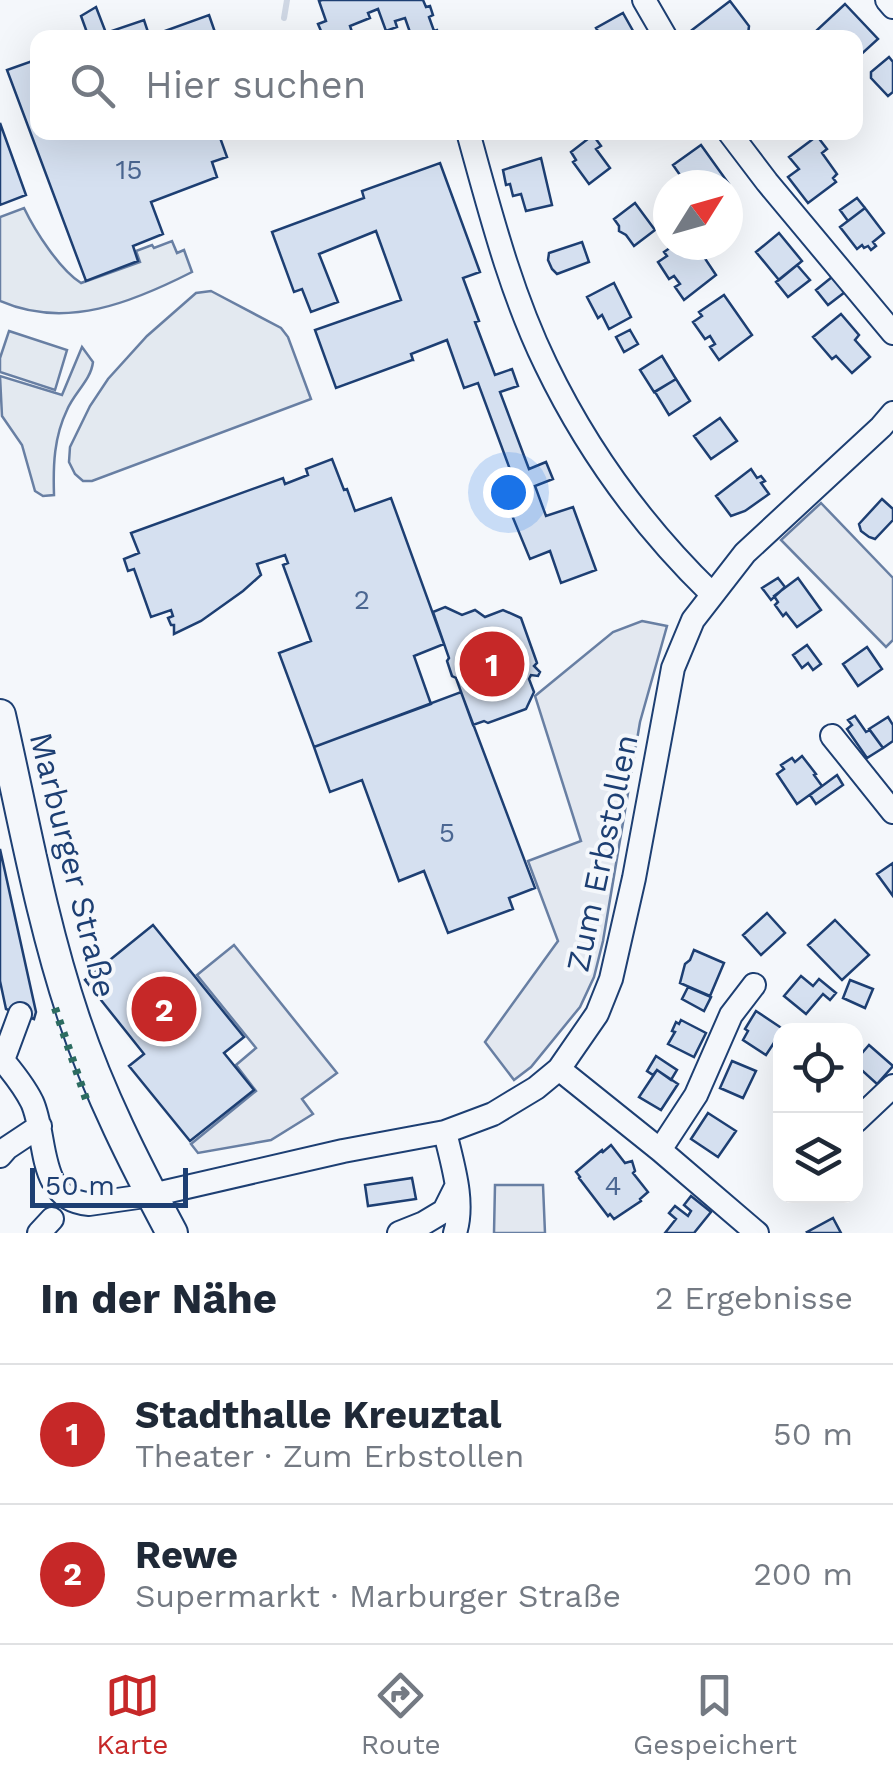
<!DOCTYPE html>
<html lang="de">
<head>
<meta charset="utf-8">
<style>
  body { margin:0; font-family:"Work Sans",sans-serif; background:#f6f6f7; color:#1f2937 }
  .controls { position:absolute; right:30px; bottom:30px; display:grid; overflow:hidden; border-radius:20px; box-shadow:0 10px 40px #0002 }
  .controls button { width:90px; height:90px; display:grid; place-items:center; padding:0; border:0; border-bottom:2px solid #e0e1e3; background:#fff; color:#1f2937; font:50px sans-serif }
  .compass { position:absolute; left:653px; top:170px; width:90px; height:90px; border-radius:50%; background:#fff; box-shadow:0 10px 40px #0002; rotate:53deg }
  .scale { position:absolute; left:30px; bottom:25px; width:158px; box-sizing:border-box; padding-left:10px; border:5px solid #1d3f73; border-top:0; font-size:28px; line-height:35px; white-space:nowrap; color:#1d3f73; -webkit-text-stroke:8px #f4f7fb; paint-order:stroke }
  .you { position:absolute; left:508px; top:492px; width:35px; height:35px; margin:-25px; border:8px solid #fff; border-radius:50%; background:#1a73e8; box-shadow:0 0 0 15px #1a73e833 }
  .badge { display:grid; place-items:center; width:65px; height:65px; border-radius:50%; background:#c62828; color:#fff; font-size:32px; font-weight:700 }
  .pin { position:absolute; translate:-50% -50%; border:5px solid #fff; box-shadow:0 2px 10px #0006 }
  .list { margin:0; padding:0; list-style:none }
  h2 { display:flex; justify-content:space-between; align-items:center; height:130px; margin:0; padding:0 40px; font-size:42px }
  h2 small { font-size:32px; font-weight:400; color:#747a83 }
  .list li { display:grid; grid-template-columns:65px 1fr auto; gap:30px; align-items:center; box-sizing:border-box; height:140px; padding:0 40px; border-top:2px solid #e0e1e3 }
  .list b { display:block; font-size:38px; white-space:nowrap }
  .list p { margin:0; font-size:32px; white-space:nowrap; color:#747a83 }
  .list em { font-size:32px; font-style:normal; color:#747a83 }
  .icon { flex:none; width:55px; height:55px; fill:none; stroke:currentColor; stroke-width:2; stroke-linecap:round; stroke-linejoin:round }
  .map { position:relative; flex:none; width:893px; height:1233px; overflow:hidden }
  .search { position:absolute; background:#fff; box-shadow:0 10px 40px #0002; left:30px; right:30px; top:30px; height:110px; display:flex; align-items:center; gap:25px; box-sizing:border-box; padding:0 35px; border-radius:20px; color:#747a83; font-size:38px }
  .sheet { height:410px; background:#fff }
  nav { display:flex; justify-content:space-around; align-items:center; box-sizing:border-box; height:140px; border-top:2px solid #e0e1e3; background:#fff; font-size:28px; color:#747a83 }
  nav a { display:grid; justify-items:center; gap:5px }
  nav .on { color:#c62828 }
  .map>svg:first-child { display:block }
  .green { fill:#e3e9f0; stroke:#687fa3; stroke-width:2.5 }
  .parking { fill:#e3e8f0; stroke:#687fa3; stroke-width:2.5 }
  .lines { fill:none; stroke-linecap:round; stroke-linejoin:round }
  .stream { stroke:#cfd7e4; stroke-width:6 }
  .building { fill:#d5e0f0; stroke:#1d3f73; stroke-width:2.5 }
  .minor-casing { stroke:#1d3f73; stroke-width:26 }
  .major-casing { stroke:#1d3f73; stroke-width:34 }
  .minor { stroke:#f4f7fb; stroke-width:22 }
  .major { stroke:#f4f7fb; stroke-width:30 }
  .hedge { stroke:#2c6c60; stroke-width:8; stroke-dasharray:5 8; stroke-linecap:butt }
  .labels { text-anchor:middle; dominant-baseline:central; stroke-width:8; stroke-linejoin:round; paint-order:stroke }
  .number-label { font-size:28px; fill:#4b6792 }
  .street-label { font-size:32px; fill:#1d3f73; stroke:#f4f7fb }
</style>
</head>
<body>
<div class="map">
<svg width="893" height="1233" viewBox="0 0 893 1233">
  <rect width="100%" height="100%" fill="#f4f7fb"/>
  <path class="green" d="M24 208C35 231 60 270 81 283L140 262 136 251 152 245 154 248 172 241 177 253 184 250 192 272C133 302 66 330 0 301V217Z
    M211 291 281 328 288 337 311 399 92 481H83L75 474 69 462 70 447 90 406 108 379 147 336 196 293Z
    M9 331 67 350 55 390 0 372V358Z
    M82 347 93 362C91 380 74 393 67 410 54 437 53 465 54 495L43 496 35 491 22 445 2 416 0 376 62 395Z"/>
  <path class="parking" d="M821 503 893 578V640L886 647 781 540Z
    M642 621 667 626 640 722 603 941 594 977 580 1007 531 1067 514 1080 485 1042 558 941 528 861 581 841 535 696 613 632Z
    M234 945 337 1073 302 1099 313 1114 271 1140 198 1153 191 1144 256 1091 236 1065 256 1048 197 975Z
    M495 1185H543L545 1233H494Z"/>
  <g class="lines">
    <path class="stream" d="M284 18 287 0"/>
  </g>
  <path class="building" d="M322 0H423L426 7 430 6 433 15 429 17 434 31 437 30 440 38H412L405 18 395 21 397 27 386 31 378 9 368 13 370 18 350 26 354 38H324L318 24 326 21 319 1Z
    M730 1 749 26 748 35 737 33 732 38H698L692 30Z
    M845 4 878 39 856 59V38H822L816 31Z
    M96 7 106 33 144 20 150 38H89L81 16Z
    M623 13 637 38H602L596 28Z
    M209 15 217 38H164L162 32Z
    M889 57 893 62V92L888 96 871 78V72Z
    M38 59V132H218L227 157 212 162 217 177 151 202 163 234 133 246 138 261 86 281 7 70Z
    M0 123 26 195 0 205Z
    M593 135 601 146 596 149 610 168 589 184 573 162 576 160 571 152Z
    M817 136 827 149 822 153 837 174 833 178 836 182 808 203 788 177 799 169 789 157Z
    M701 145 729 184 728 185H687L673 165Z
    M541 158 552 205 526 211 521 194 513 196 510 184 506 185 503 170Z
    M440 163 480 272 463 278 479 321 475 322 495 375 512 369 518 386 500 392 529 469 546 462 553 479 535 486 546 516 573 507 596 570 561 583 550 551 530 559 504 496 518 491 478 383 464 388 447 340 411 354 413 360H412L336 388 315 330 401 300 376 231 319 254 338 302 311 312 302 289 294 292 272 232 364 198 362 191Z
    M857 198 865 208 848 221 840 210Z
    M635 203 655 230 634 246 626 235 619 231V226L614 219Z
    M865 208 884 233 873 242 876 246 871 250 868 246 864 248 862 245 857 249 840 227Z
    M779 233 802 261 779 280 756 252Z
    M582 242 589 262 557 274 552 269 548 260 549 253Z
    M674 245H696L716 275 684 300 675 287 680 284 674 276 669 279 658 262 667 256 664 252Z
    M797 265 810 280 788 297 776 282Z
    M832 277 845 292 828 305 816 290Z
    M614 283 631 317 609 329 602 315 598 318 587 297Z
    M724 295 752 335 719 360 710 347 715 344 710 336 705 339 693 322 702 316 699 312Z
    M841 314 859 335 855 340 870 357 852 373 836 356 832 359 813 337Z
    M630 330 638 344 624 352 616 337Z
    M662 356 676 379 654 392 640 370Z
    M676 379 690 401 669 415 655 392Z
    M720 418 737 441 711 459 694 436Z
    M332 459 344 490 347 489 355 511 391 498 444 644 414 656 431 704 314 747 279 653 311 641 283 565 288 563 285 555 257 564 261 575 243 591 201 621 174 634V625H171L168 618 173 616 171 610 151 617 134 569 128 571 124 559 139 553 131 533 283 478 285 484 308 475 306 469Z
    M751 469 757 478 761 476 765 481 761 483 769 494 745 511 731 516 716 496Z
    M882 499 893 509V520L875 539 869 537 861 531 859 524Z
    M778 578 785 587 771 600 762 588Z
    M798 578 821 610 797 627 786 613 783 616 775 605 778 602 774 596Z
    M445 607 462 615 475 610 485 617 503 610 521 618 537 663 534 666 540 672 538 676 531 675 529 679 534 692 526 709 488 723 484 721 473 725 456 678 452 676 447 661 449 658 433 612Z
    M807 645 821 664 813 670 808 663 802 668 793 655Z
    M867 647 882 669 858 686 843 664Z
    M461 692 535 888 509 898 513 909 448 933 424 871 399 881 362 780 330 792 314 747Z
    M855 716 866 732 870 730 883 748 867 758 847 729 852 725 848 720Z
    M888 717 893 725V741L883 748 869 729Z
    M802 756 816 774 814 775 822 786 797 804 777 774 784 769 781 765 792 758 795 762Z
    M837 775 843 785 816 804 810 795Z
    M0 849 36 1012 34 1019 6 1009 0 981Z
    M893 863V896L877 874Z
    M767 913 785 933 761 955 743 935Z
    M835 920 869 955 842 980 808 945Z
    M153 925 244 1037 224 1053 254 1090 190 1141 129 1066 144 1054 85 980Z
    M694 950 724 963 710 996 680 983 685 964 690 960Z
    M801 976 813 986 819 979 836 993 830 1000 823 994 806 1014 784 996Z
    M850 980 873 989 865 1008 843 998Z
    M688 987 711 997 704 1011 682 999Z
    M756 1011 783 1029 766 1055 743 1040 748 1031 745 1029Z
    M681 1020 706 1033 694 1057 668 1044 675 1032 672 1031 676 1022 679 1024Z
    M869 1045 893 1066 877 1084 856 1065V1060Z
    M656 1056 677 1070 671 1080 657 1070 653 1075 647 1071Z
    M732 1061 756 1071 743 1098 720 1088Z
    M657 1070 678 1084 661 1110 639 1097Z
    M708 1113 736 1131 718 1157 691 1139Z
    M611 1145 625 1163 632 1161 635 1171 633 1173 648 1192 640 1199 641 1201 614 1219 610 1214 608 1216 579 1178 580 1177 576 1172 602 1150 603 1152Z
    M412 1178 416 1199 368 1206 365 1185Z
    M691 1196 711 1212 694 1233H665L676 1219 669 1213 675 1206 688 1216 691 1211 684 1205Z
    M833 1218 841 1233H808L807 1232Z"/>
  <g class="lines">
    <g class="minor-casing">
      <path id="minor" d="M644 0 666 38
        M887 0 893 7
        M468 132C490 211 510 291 546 365 587 450 645 529 712 594
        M729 132 767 182 893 333
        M832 736 893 812
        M0 1057C12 1071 24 1086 32 1102 48 1137 36 1200 89 1204L152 1195 343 1151 445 1132 493 1114 536 1088 559 1069 597 1014 611 979 634 878 673 668 693 620 745 553 881 427 893 413
        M3 1060 20 1014
        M559 1069 660 1150 757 1233
        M856 1121 893 1086
        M445 1132C452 1163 465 1201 455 1233
        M660 1150 696 1095 731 1015 754 985
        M0 1156 7 1148 40 1126
        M39 1233 52 1219
        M399 1233 424 1223 444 1211 455 1189"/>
    </g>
    <g class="major-casing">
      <path id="major" d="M0 715C23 816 41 920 74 1018 99 1093 135 1164 172 1233"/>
    </g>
    <use href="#minor" class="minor"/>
    <use href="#major" class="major"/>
    <path class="hedge" d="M55 1008 86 1099"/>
  </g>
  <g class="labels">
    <g class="number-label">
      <text x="129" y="169">15</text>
      <text x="362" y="599">2</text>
      <text x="447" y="832">5</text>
      <text x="613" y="1185">4</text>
    </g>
    <g class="street-label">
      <text transform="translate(602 853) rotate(-78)">Zum Erbstollen</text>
      <text transform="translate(73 865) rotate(76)">Marburger Straße</text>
    </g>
  </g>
</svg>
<div class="controls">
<button><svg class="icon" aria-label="locate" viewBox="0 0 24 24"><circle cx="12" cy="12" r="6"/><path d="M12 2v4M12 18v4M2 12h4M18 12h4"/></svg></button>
<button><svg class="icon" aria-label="layers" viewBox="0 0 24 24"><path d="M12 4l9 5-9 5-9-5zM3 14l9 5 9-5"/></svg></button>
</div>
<svg class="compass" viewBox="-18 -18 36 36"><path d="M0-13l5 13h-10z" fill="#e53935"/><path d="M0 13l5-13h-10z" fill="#747a83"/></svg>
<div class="scale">50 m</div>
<div class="you"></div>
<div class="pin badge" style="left:492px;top:664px">1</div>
<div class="pin badge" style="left:164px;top:1009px">2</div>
<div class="search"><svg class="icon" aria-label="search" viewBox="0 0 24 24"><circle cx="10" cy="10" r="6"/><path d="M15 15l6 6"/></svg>Hier suchen</div>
</div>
<section class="sheet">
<h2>In der Nähe<small>2 Ergebnisse</small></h2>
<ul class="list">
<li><span class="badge">1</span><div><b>Stadthalle Kreuztal</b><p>Theater · Zum Erbstollen</p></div><em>50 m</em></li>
<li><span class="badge">2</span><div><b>Rewe</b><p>Supermarkt · Marburger Straße</p></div><em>200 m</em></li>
</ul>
</section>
<nav>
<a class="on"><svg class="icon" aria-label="map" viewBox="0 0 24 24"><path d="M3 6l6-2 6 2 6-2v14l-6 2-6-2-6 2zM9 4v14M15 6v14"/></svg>Karte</a>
<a><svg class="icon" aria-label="directions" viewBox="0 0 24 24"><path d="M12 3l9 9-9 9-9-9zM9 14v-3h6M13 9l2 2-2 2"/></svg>Route</a>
<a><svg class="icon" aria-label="saved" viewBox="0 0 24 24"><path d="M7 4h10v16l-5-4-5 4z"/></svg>Gespeichert</a>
</nav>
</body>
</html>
